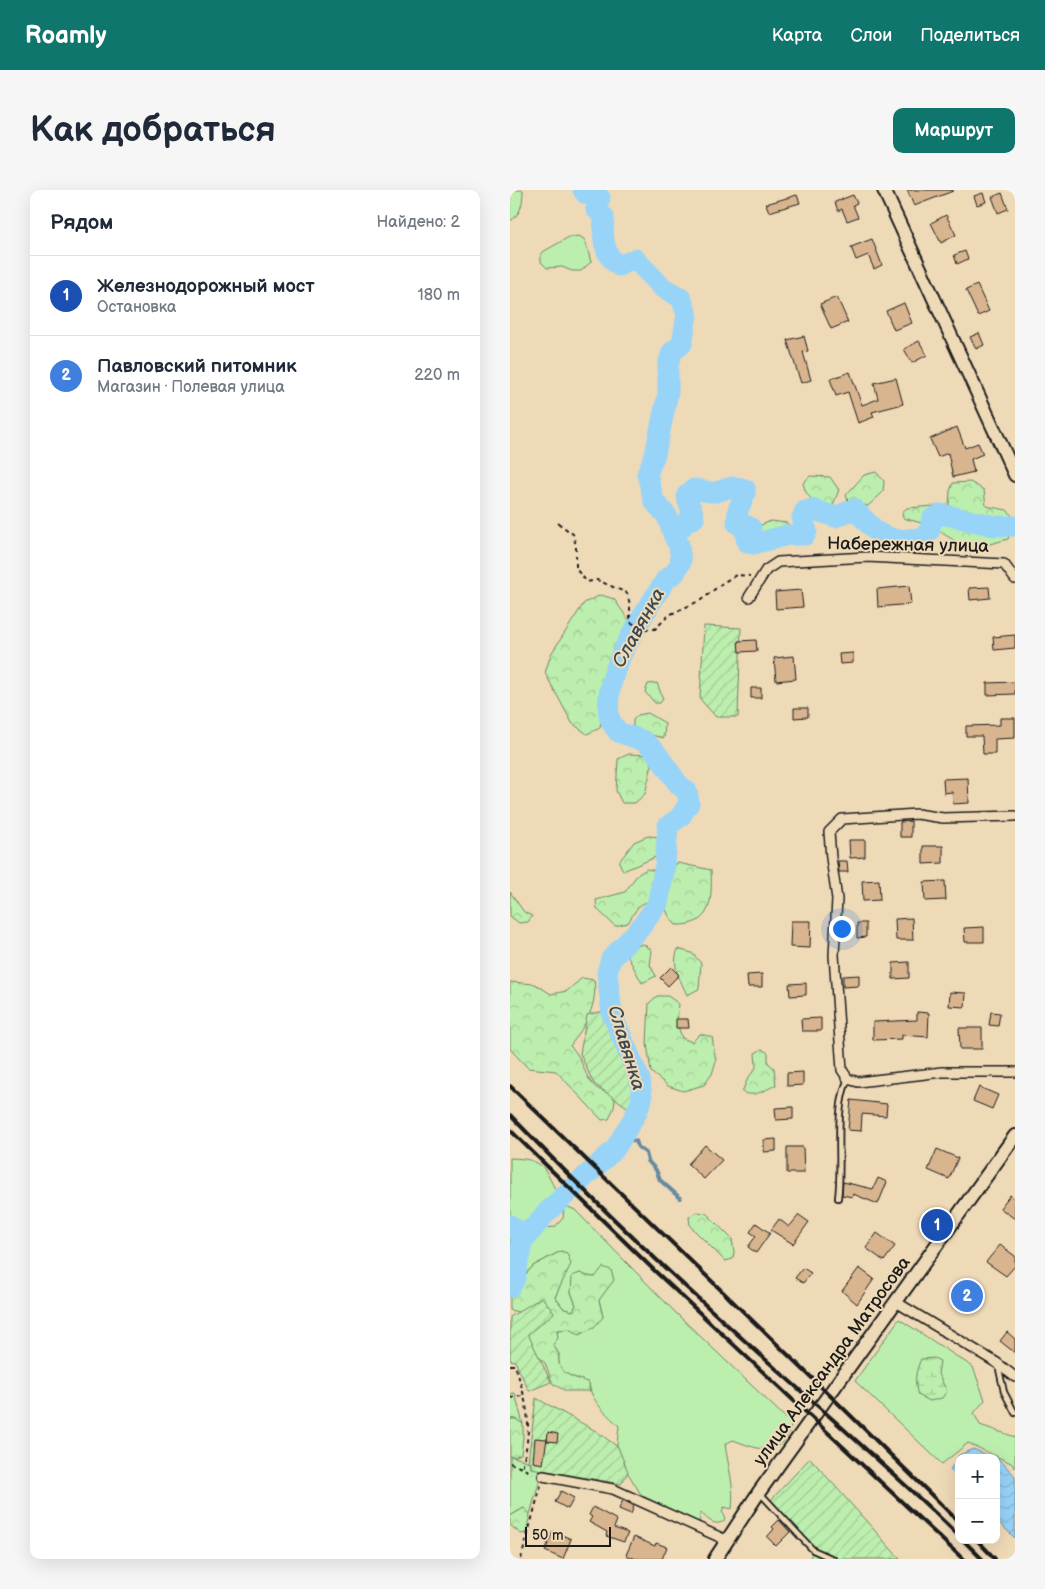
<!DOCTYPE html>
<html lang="ru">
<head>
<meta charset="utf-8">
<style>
  body { margin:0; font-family:"Balsamiq Sans",sans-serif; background:#f6f6f7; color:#1f2937 }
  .controls { position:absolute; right:15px; bottom:15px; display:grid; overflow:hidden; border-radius:10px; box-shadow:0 5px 20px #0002 }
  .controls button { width:45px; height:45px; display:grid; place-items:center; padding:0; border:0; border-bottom:1px solid #e0e1e3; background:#fff; color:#1f2937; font:25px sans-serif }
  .scale { position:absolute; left:15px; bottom:12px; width:86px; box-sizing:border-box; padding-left:5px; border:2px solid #1c1c1c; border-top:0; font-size:14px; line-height:18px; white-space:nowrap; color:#1c1c1c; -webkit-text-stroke:4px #efdab8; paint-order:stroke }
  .you { position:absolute; left:331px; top:738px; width:18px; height:18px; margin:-12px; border:4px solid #fff; border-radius:50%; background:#1a73e8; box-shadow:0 0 0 8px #1a73e833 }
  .badge { display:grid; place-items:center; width:32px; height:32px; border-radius:50%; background:#0f766e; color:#fff; font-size:16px; font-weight:700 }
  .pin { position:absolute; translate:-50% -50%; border:2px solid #fff; box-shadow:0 1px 5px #0006 }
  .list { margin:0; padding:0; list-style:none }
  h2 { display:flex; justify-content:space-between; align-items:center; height:65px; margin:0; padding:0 20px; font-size:21px }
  h2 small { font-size:16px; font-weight:400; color:#747a83 }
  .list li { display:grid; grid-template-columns:32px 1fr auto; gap:15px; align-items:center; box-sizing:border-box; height:80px; padding:0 20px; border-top:1px solid #e0e1e3 }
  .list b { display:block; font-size:19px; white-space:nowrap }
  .list p { margin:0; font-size:16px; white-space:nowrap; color:#747a83 }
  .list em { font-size:16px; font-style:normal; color:#747a83 }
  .map { position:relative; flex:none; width:505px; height:1369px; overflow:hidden; border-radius:10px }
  header { display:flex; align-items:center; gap:30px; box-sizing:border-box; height:70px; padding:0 25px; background:#0f766e; color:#fff }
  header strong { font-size:24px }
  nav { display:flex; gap:28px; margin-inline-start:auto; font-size:18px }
  .intro { display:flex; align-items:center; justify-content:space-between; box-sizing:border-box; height:120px; padding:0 30px }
  h1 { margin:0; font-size:35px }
  .button { padding:12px 22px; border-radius:10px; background:#0f766e; color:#fff; font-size:18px; font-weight:700 }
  main { display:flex; gap:30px; padding:0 30px }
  aside { flex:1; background:#fff; border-radius:10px; box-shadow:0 5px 20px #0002 }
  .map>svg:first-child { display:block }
  .grass { fill:#bceeae; stroke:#6c8565 }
  .forest { fill:url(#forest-crowns); stroke:#6c8565 }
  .wetland { fill:url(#wetland-marsh); stroke:#6c8565 }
  .garden { fill:url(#garden-furrows); stroke:#6c8565 }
  .water { fill:url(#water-waves); stroke:#668aa0 }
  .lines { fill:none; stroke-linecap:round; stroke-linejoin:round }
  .stream { stroke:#668aa0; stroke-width:4 }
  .river { stroke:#97d4f8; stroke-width:21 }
  .building { fill:#d9b58f; stroke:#1c1c1c }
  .lane-casing { stroke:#1c1c1c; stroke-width:8 }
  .street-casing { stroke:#1c1c1c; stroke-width:12 }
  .secondary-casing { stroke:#1c1c1c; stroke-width:16 }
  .path { stroke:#1c1c1c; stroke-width:2; stroke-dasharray:4 4; stroke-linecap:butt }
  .lane { stroke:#efdab8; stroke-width:4.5 }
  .street { stroke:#efdab8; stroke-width:9 }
  .secondary { stroke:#efdab8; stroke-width:12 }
  .rail { stroke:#1c1c1c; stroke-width:4 }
  .labels { text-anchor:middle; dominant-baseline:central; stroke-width:4; stroke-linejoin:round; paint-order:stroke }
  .street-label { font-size:18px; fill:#1c1c1c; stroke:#efdab8 }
  .water-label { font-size:19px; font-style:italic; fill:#3b4a53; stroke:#efdab8 }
</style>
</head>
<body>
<header>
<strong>Roamly</strong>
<nav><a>Карта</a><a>Слои</a><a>Поделиться</a></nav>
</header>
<div class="intro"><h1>Как добраться</h1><a class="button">Маршрут</a></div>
<main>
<aside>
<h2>Рядом<small>Найдено: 2</small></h2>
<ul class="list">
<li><span class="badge" style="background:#1a4fb4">1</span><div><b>Железнодорожный мост</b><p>Остановка</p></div><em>180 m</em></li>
<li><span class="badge" style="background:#3f7fe0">2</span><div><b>Павловский питомник</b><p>Магазин · Полевая улица</p></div><em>220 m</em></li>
</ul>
</aside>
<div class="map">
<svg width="505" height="1369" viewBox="0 0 505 1369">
  <defs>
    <pattern id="forest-crowns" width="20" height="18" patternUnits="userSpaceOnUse" patternTransform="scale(1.25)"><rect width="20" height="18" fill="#bceeae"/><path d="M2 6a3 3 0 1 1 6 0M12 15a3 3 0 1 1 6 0" fill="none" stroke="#a1cc95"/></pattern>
    <pattern id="wetland-marsh" width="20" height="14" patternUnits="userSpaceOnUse" patternTransform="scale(1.25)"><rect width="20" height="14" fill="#bceeae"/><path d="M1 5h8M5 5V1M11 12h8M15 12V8" fill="none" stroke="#a1cc95"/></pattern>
    <pattern id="garden-furrows" width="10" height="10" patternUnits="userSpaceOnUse" patternTransform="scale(1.25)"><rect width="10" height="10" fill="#bceeae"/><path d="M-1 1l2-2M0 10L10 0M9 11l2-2" fill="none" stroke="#a1cc95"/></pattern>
    <pattern id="water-waves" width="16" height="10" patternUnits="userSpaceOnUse" patternTransform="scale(1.25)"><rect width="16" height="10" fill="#97d4f8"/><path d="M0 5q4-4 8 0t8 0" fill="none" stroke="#82b5d4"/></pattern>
  </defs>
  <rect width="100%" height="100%" fill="#efdab8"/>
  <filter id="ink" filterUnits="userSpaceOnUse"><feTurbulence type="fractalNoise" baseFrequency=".02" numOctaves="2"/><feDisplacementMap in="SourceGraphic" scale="10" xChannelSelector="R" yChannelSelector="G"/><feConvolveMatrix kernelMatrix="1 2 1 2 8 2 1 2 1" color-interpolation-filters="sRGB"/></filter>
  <g filter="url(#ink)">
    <path class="grass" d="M0 0H13C13 12 11 25 0 31Z
      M69 46 75 50 81 72 71 81H62L52 77 37 78 31 72V63L59 47Z
      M0 968C33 969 33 975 47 1003 37 1014 13 1052 0 1027Z
      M54 1015 65 1020 167 1124 282 1234C280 1239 277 1248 273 1252 258 1266 238 1255 223 1250L215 1254C218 1277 225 1296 222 1319L214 1317 212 1322 215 1326 214 1331C204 1337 198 1329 191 1323L189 1333 132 1306 116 1280 107 1255 109 1236C96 1223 81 1212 79 1193 64 1186 46 1186 49 1164L43 1155 47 1140 59 1139 93 1127 89 1110 103 1090 77 1086 70 1083 61 1102 66 1115 63 1121 54 1119 45 1107 60 1074 51 1061 23 1076 9 1092 0 1088V1044L15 1050 35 1038 45 1037 53 1028Z
      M389 1129 463 1177 475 1210 464 1223 470 1235 505 1247V1278L501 1273 458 1253 432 1274 345 1191Z
      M5 1203 13 1234 6 1229H0V1204Z
      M0 1266 21 1272V1278L33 1279 20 1324 14 1318 0 1326Z"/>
    <path class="forest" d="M366 282 374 291 373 302 358 316 338 311 336 305 354 285Z
      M300 286 320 287 329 300 322 317C306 313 297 311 293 293Z
      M460 292 474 300 476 316 497 320 504 328 498 349 469 357H455L419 335 393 328 392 322 397 318 439 315 440 301 443 293Z
      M261 331 277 333 281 339 279 350 263 354 246 352 243 346V338Z
      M91 405 104 409 120 432 97 485 90 538 77 544 62 533 35 483 41 464 74 413Z
      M147 493 153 509 150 513H145L135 502 138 494Z
      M138 523 155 533 154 548 123 541V530L128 525Z
      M119 564 138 565 142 575 135 604 125 613H112L106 601 108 569Z
      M138 646 151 647 153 664 113 681 109 672 124 652Z
      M168 673 201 680C202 709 203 736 166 735L160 728 152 712C129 710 129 715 118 733L105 736 87 719 86 710 115 702 127 685 137 679 154 682Z
      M0 702 14 722 22 726 18 732 9 733 0 726Z
      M133 754 142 760 140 775 146 786 132 793 118 767 120 758Z
      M168 759 182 763 191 773 189 799 177 805C170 789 161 776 168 759Z
      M72 788 84 790C88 815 75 836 60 856 78 871 72 901 102 903 108 913 103 919 99 929L92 930 46 881 18 878 0 859V792L25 794 41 804 57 801Z
      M147 806H158L169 814 167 833 172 848 182 852 190 844 202 847 206 871 202 884 194 895 173 901 158 896 141 882 137 854 139 813Z
      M252 859 258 863V873L264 878 266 895C255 900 244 908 232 902L238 888 246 878 245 863Z
      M186 1022 196 1023 222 1049 224 1062 223 1069 215 1071 180 1036 179 1027Z
      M51 1061 57 1063 61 1074 45 1107 54 1119 63 1121 66 1115 61 1102 62 1086 70 1083 77 1086 85 1087 93 1077 101 1080 104 1090 89 1110 93 1127 84 1137 69 1145 59 1139 47 1140 48 1148 43 1155 49 1164C46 1186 64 1186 79 1193L80 1201H56L43 1194 35 1173 26 1165 8 1122 0 1120V1088L9 1092 23 1076Z
      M0 1229H6L13 1234V1248L11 1264 4 1267 0 1266Z
      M14 1318 20 1324 16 1343 11 1344 0 1335V1326Z"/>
    <path class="wetland" d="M424 1168 430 1171 428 1184 437 1201 432 1208 420 1211 408 1205C404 1192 405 1182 411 1169Z"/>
    <path class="garden" d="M194 436 231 438 228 527H206L190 509Z
      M94 821 129 903 123 921 84 894 70 864 77 825Z
      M32 1107 44 1123 18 1144 41 1192 19 1201 5 1171 0 1170V1127Z
      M26 1208 86 1241 108 1257 118 1282 111 1294 21 1278V1272H18Z
      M300 1268 390 1369H299L305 1359 261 1310Z"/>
    <path class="water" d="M463 1259 485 1268H449V1290L440 1280 449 1265Z
      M486 1268 490 1270 505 1286V1348L486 1330Z"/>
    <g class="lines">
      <path class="stream" d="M112 948 126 951 128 957 136 963 138 971 146 980 150 990 170 1008"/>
      <path class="river" d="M164 347 176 332 184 328C183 318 177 315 177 305L184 299C191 300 200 303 206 302 218 299 222 294 235 299V304L228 320 227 333 232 337 238 336 241 338 236 347 237 352 243 354 278 345H295L297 341 292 328 295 321 302 319 325 327 344 319 368 343 386 350 412 348 419 342 422 329 431 324 485 336H505
        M0 1035 1 1037 11 1042 24 1038 35 1024 105 959 127 922 132 909 130 890 102 824 97 782 101 769 131 737 148 713 155 675 158 636 171 626 179 613 177 601 169 595 145 561 134 551 108 542C105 537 99 531 99 525 93 479 133 427 156 389L165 383 171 372 169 355 164 347 157 326 144 311 137 284 145 264 158 203V175L162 162 172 154 177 124 171 108 152 97 125 69 109 76C93 65 92 46 94 27L86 19 90 8 86 5 76 4 73 0
        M0 1097C8 1087 5 1083 8 1072 11 1064 12 1061 11 1052L24 1038"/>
    </g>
    <path class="building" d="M397 0H443V1L404 16Z
      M473 3 476 12 467 15 464 6Z
      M492 3 498 19 488 23 482 7Z
      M287 5 290 13 259 22 256 14Z
      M343 5 347 13 343 15 348 27 337 31 332 19 328 21 325 12Z
      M436 25 446 45 431 53 421 33Z
      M362 49 372 75 364 79 358 65 346 70 341 57Z
      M455 61 458 69 447 74 444 65Z
      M467 95 479 121 468 126 456 100Z
      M327 107 338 132 321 139 310 114Z
      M394 113 402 133 384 140 376 121Z
      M469 143 474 155 466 159 460 147Z
      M294 146 298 161 293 162 301 190 291 193 277 150Z
      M409 151 417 165 402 173 394 159Z
      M340 182 352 215 368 209 364 193 386 188 393 214 362 222 364 227 348 233 338 202 326 206 320 189Z
      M447 237 455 258 468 253 473 264 461 269 464 282 443 287 438 263 428 267 420 249Z
      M399 396 401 414 368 417 367 399Z
      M479 397 480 408 460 410 459 398Z
      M291 400 293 417 266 419 265 402Z
      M505 445V458L484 460 483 447Z
      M246 450 247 461 229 462 228 451Z
      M343 463V473L330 474 329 464Z
      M284 466 286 489 266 491 264 468Z
      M505 492V504L477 505V493Z
      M241 498H251V508H241Z
      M284 518H298V527L284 528Z
      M490 528H505V548L485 549V564H473L472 546H456V536L490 535Z
      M458 588 459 613 443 614 442 602 434 603 433 589Z
      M401 631V647H390V632Z
      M339 650H355V667L340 668Z
      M413 656H433V673L413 674Z
      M328 671H337L338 682H329Z
      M369 690 370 710 353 711 352 691Z
      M435 691 436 710 415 711 414 692Z
      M402 728 403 750H386L385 729Z
      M281 731H301L300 758 280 757Z
      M347 733H356V747L347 748Z
      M474 737V752H455L454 738Z
      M399 772V788L383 789V773Z
      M161 777 169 785 158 796 150 788Z
      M252 784V797H238L237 785Z
      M349 785V796L333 797V786Z
      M296 793V805L280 806 279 794Z
      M440 802 456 803 455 817 439 816Z
      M407 822 419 823 418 847 392 845V849L363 850V832L407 830Z
      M481 822 490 823 488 836 479 835Z
      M311 828V841H292L291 829Z
      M166 829H178L179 838H166Z
      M449 838H472V859H450Z
      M293 882V895L277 896V883Z
      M469 897 488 905 482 919 463 911Z
      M341 910 377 914 376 926 352 924 351 941 338 940Z
      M283 917V929L266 930 265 918Z
      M266 949V961L254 962V950Z
      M195 955 212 970 194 989 178 974Z
      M277 957H293L294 983H277Z
      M427 959 448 968 439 989 418 980Z
      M368 988 377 992 368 1014 343 1004 342 1007 332 1005 333 992 363 999Z
      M500 1005 505 1009V1029L490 1018Z
      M289 1025 299 1032 283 1054 261 1040 269 1029 279 1037Z
      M246 1033 260 1043 246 1063 238 1057 246 1046 240 1042Z
      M367 1043 385 1056 374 1071 356 1058Z
      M490 1055 505 1066V1076L496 1086 476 1072Z
      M293 1078 301 1083 293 1093 285 1088Z
      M349 1078 364 1089 347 1114 332 1101Z
      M497 1142 505 1149V1163L490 1151Z
      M38 1242 48 1244 47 1252 37 1251Z
      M25 1248 37 1249 33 1274 23 1272Z
      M51 1301 64 1308 58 1319 45 1312Z
      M113 1310 124 1316 121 1324 109 1319Z
      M83 1317 107 1330 104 1338 118 1343 114 1352 96 1346 97 1342 79 1332 82 1327 79 1325Z
      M269 1330 280 1342 266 1356 257 1347 264 1339 262 1337Z
      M43 1341 61 1349 53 1369 35 1361Z
      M124 1347 145 1356 146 1353 157 1357 152 1369H126L116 1365Z"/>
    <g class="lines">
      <g class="lane-casing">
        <path id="lane" d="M328 1008C333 972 323 920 338 889
          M488 1175 494 1202 505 1223
          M250 1303 303 1360 323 1369"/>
      </g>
      <g class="street-casing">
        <path id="street" d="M239 407 256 380 268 372 357 367 494 374 505 389
          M505 626 433 628 407 624 332 629 319 642 321 668 327 709 324 765 332 880 338 889 348 892 432 882H505
          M386 1112 487 1173 505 1187
          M33 1286 103 1299 216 1350"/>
      </g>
      <g class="secondary-casing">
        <path id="secondary" d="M374 0 505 285
          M205 1369 249 1302 505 946"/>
      </g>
      <path class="path" d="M48 333 63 344 66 356V379L77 392 87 390 117 403 120 415V432L134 439H145L159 425 191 410 214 392 226 385 240 386
        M0 1175H5C11 1194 18 1216 18 1236 18 1251 15 1265 12 1279
        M0 1208 13 1206
        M0 1273 23 1283
        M11 1369 31 1295"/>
      <use href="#lane" class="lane"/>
      <use href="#street" class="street"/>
      <use href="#secondary" class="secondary"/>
      <path class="rail" d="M0 896 334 1219 449 1332
        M0 925C61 988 124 1050 189 1109 275 1189 365 1264 449 1346
        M0 940 147 1083 453 1369
        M453 1350 472 1369
        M467 1350 485 1369"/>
    </g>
  </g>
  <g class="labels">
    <g class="street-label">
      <text transform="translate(398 355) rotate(1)">Набережная улица</text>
      <text transform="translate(322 1171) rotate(-54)">улица Александра Матросова</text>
    </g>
    <g class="water-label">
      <text transform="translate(129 438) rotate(-61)">Славянка</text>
      <text transform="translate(116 858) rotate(73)">Славянка</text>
    </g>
  </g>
</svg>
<div class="controls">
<button>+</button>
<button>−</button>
</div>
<div class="scale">50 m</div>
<div class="you"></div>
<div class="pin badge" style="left:427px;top:1035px;background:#1a4fb4">1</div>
<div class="pin badge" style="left:457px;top:1106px;background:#3f7fe0">2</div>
</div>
</main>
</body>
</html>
